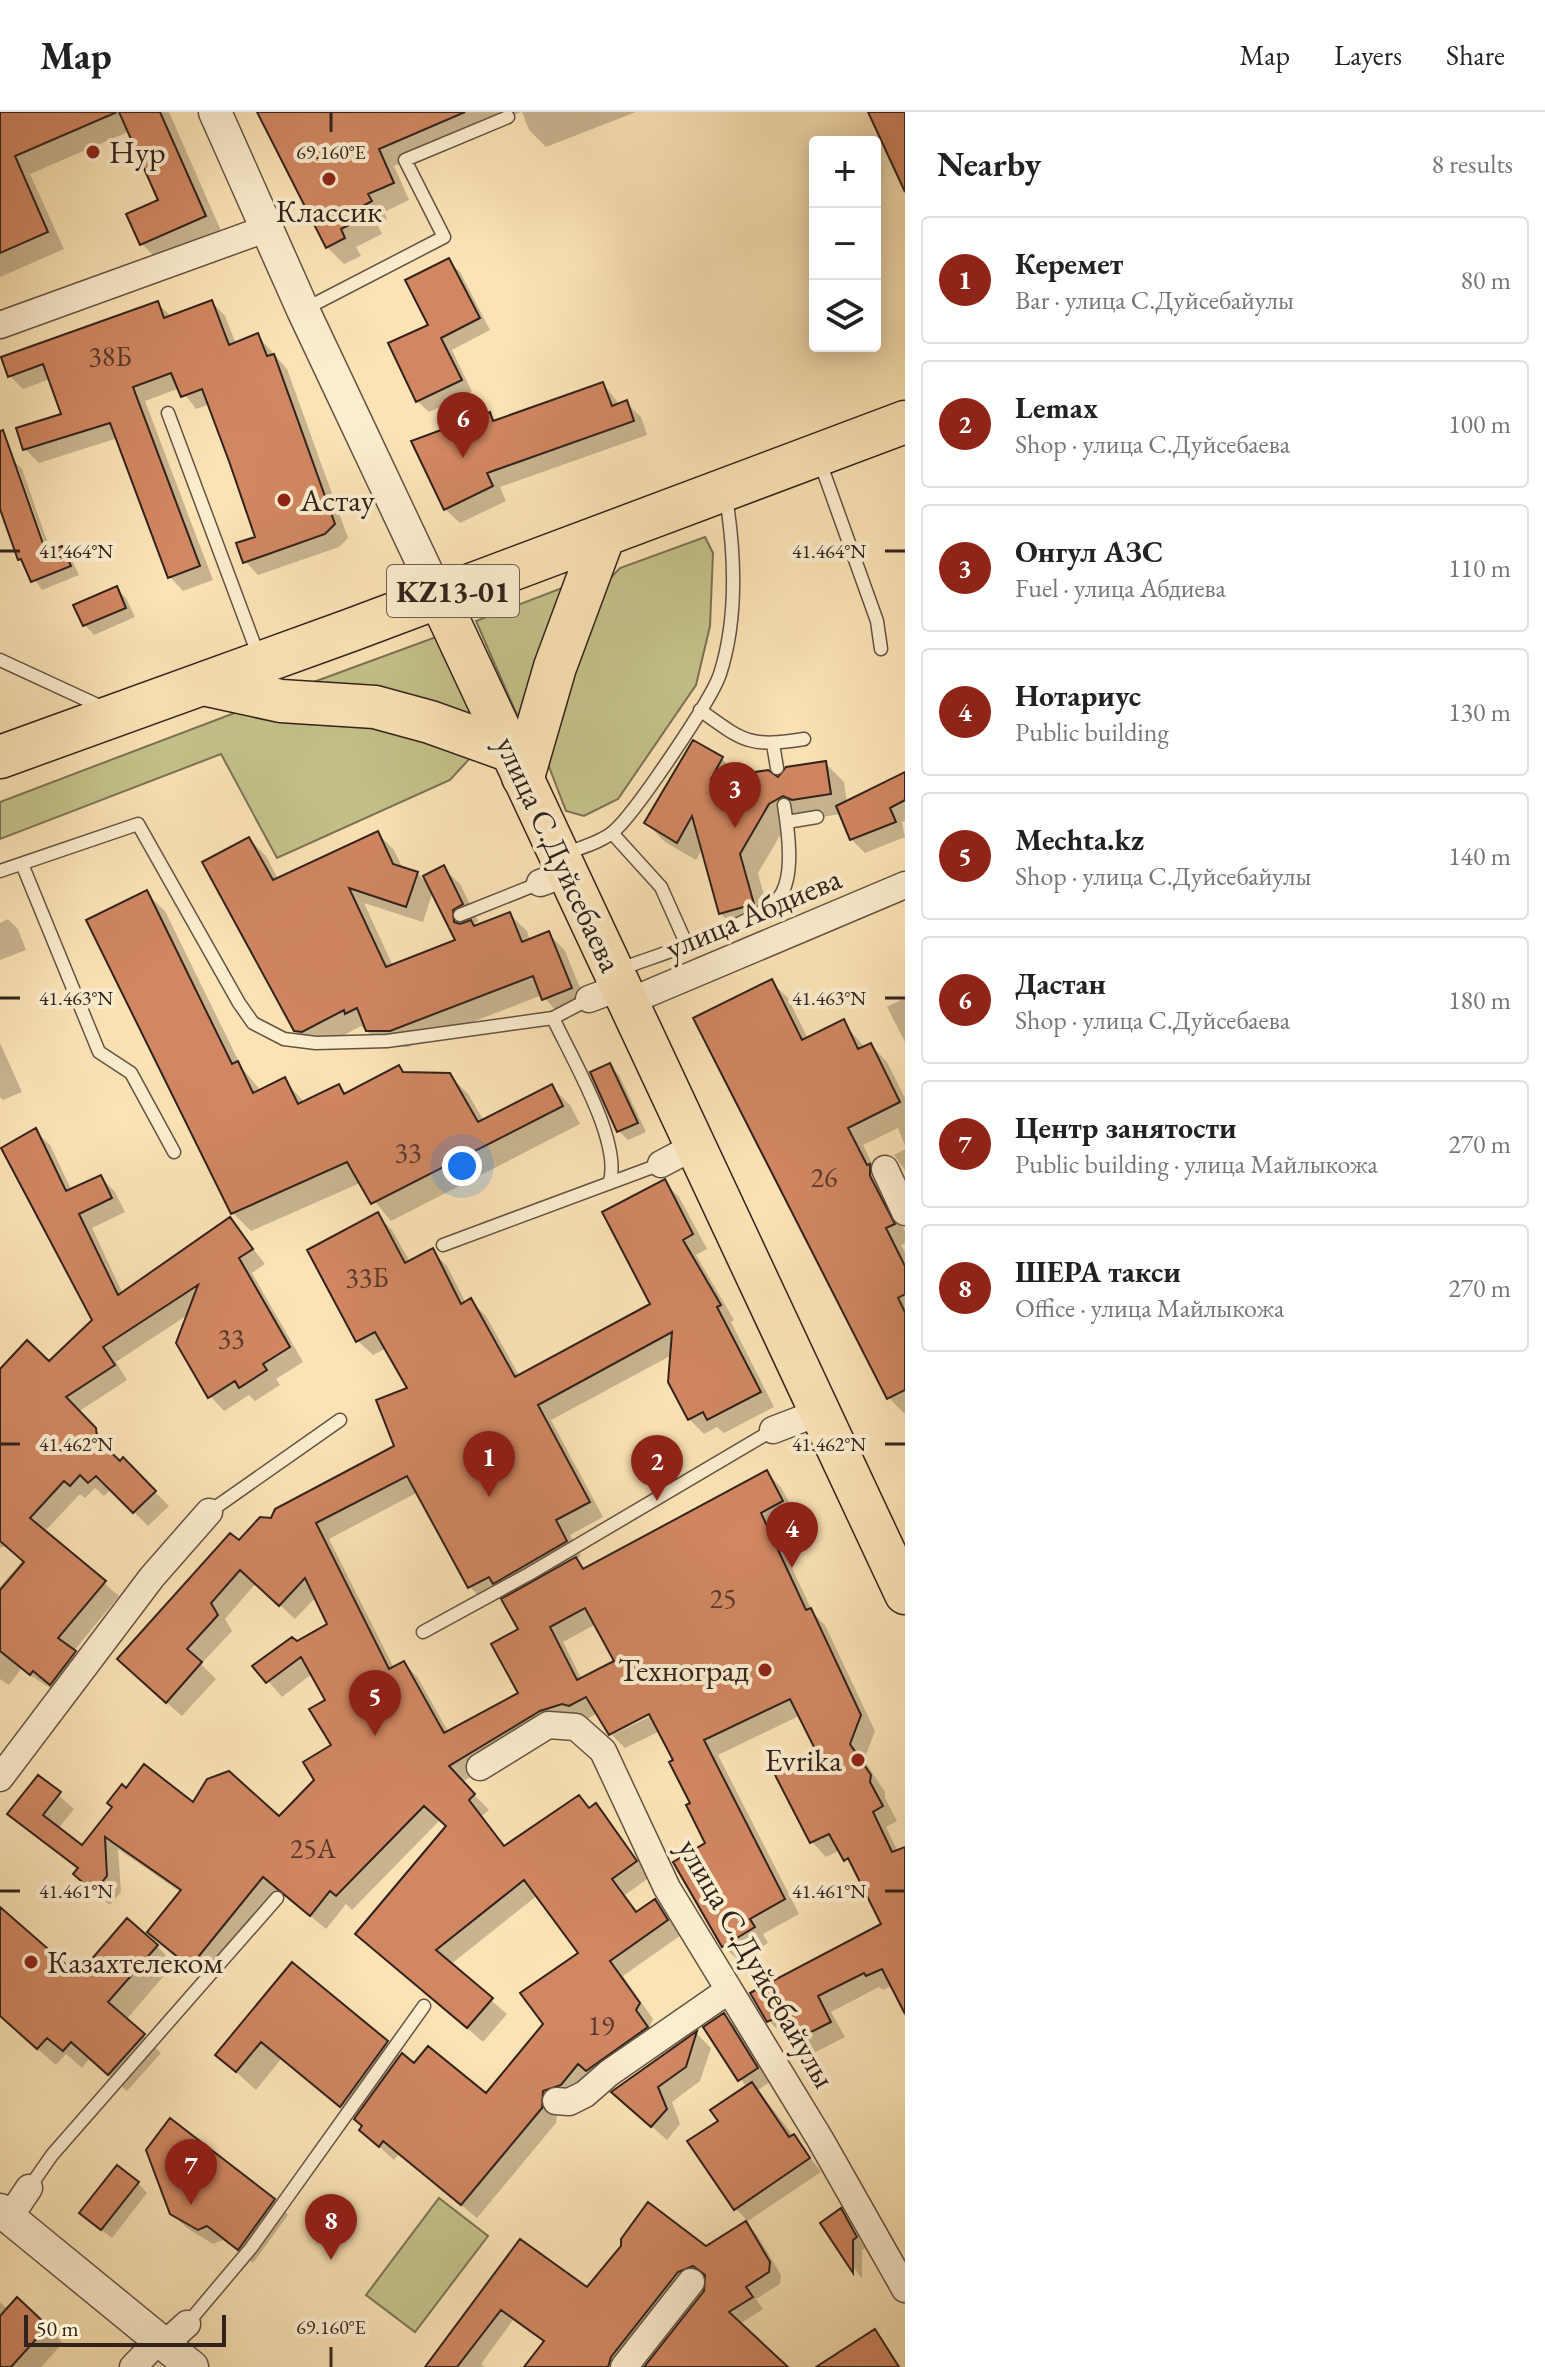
<!DOCTYPE html>
<html lang="en">
<head>
<meta charset="utf-8">
<style>
  body { margin:0; font-family:"EB Garamond",serif; background:#f2f2f2; color:#222 }
  .controls { position:absolute; right:24px; top:24px; display:grid; overflow:hidden; border-radius:8px; box-shadow:0 4px 20px #0003 }
  .controls button { width:72px; height:72px; display:grid; place-items:center; padding:0; border:0; border-bottom:2px solid #e0e0e0; background:#fff; color:#222; font:40px sans-serif }
  .scale { position:absolute; left:24px; bottom:20px; width:202px; box-sizing:border-box; padding-left:8px; border:4px solid #31221d; border-top:0; font-size:22px; line-height:28px; white-space:nowrap; color:#31221d; -webkit-text-stroke:6px #fcedcf; paint-order:stroke }
  .you { position:absolute; left:462px; top:1054px; width:28px; height:28px; margin:-20px; border:6px solid #fff; border-radius:50%; background:#1a73e8; box-shadow:0 0 0 12px #1a73e833 }
  .badge { display:grid; place-items:center; width:52px; height:52px; border-radius:50%; background:#8f2418; color:#fff; font-size:26px; font-weight:700 }
  .pin { position:absolute; translate:-50% -66px; filter:drop-shadow(0 2px 4px #0008) }
  .pin::after { content:''; position:absolute; top:42px; width:28px; height:24px; background:inherit; clip-path:polygon(0 0,100% 0,50% 100%) }
  .list { margin:0; padding:0; list-style:none }
  h2 { display:flex; justify-content:space-between; align-items:center; height:104px; margin:0; padding:0 32px; font-size:34px }
  h2 small { font-size:26px; font-weight:400; color:#767676 }
  .list li { display:grid; grid-template-columns:52px 1fr auto; gap:24px; align-items:center; box-sizing:border-box; height:128px; margin:0 16px 16px; padding:0 16px; border:2px solid #e0e0e0; border-radius:8px }
  .list b { display:block; font-size:30px; white-space:nowrap }
  .list p { margin:0; font-size:26px; white-space:nowrap; color:#767676 }
  .list em { font-size:26px; font-style:normal; color:#767676 }
  .icon { flex:none; width:44px; height:44px; fill:none; stroke:currentColor; stroke-width:2; stroke-linecap:round; stroke-linejoin:round }
  .map { position:relative; flex:none; width:905px; height:2255px; overflow:hidden }
  header { display:flex; align-items:center; gap:48px; box-sizing:border-box; height:112px; padding:0 40px; background:#fff; border-bottom:2px solid #e0e0e0 }
  header strong { font-size:38px }
  nav { display:flex; gap:44px; margin-inline-start:auto; font-size:28px }
  main { display:flex }
  aside { flex:1; background:#fff }
  .map>svg:first-child { display:block }
  .green { fill:#c4c28a; stroke:#7a7254; stroke-width:2 }
  .shadow { fill:#0003; fill-rule:evenodd }
  .building { fill:#d18761; stroke:#31221d; stroke-width:2; fill-rule:evenodd }
  .lines { fill:none; stroke-linecap:round; stroke-linejoin:round }
  .service-casing { stroke:#645243; stroke-width:15 }
  .minor-casing { stroke:#645243; stroke-width:29 }
  .tertiary-casing { stroke:#645243; stroke-width:35 }
  .primary-casing { stroke:#31221d; stroke-width:43 }
  .trunk-casing { stroke:#31221d; stroke-width:45 }
  .service { stroke:#fcedcf; stroke-width:12 }
  .minor { stroke:#fcedcf; stroke-width:26 }
  .tertiary { stroke:#fcedcf; stroke-width:32 }
  .primary { stroke:#fbe3b5; stroke-width:40 }
  .trunk { stroke:#fbe3b5; stroke-width:42 }
  .ticks { fill:none; stroke:#31221d; stroke-width:3 }
  .poi-dot { fill:#8f2418; stroke:#fcedcf; stroke-width:3 }
  .labels { text-anchor:middle; dominant-baseline:central; stroke-width:8; stroke-linejoin:round; paint-order:stroke }
  .number-label { font-size:28px; fill:#593b2e }
  .shield { fill:#fcedcf; stroke:#6e5f52; stroke-width:2 }
  .shield-label { font-size:30px; font-weight:bold; fill:#31221d }
  .poi-label { font-size:32px; fill:#31221d; stroke:#fcedcf; text-anchor:start }
  .street-label { font-size:32px; fill:#31221d; stroke:#fcedcf }
  .ticks-label { font-size:20px; text-anchor:middle; fill:#31221d; stroke:#fcedcf; stroke-width:8; stroke-linejoin:round; paint-order:stroke }
</style>
</head>
<body>
<header>
<strong>Map</strong>
<nav><a>Map</a><a>Layers</a><a>Share</a></nav>
</header>
<main>
<div class="map">
<svg width="905" height="2255" viewBox="0 0 905 2255">
  <rect width="100%" height="100%" fill="#fbe3b5"/>
  <filter id="stains"><feTurbulence type="fractalNoise" baseFrequency=".0025" numOctaves="4"/><feColorMatrix values="0 0 0 0 .2 0 0 0 0 .09 0 0 0 0 .02 0 0 0 .5 -.17"/></filter>
  <radialGradient id="worn" r=".72"><stop offset=".6" stop-color="#630" stop-opacity="0"/><stop offset="1" stop-color="#630" stop-opacity=".3"/></radialGradient>
  <path class="green" d="M705 425 713 441 710 514 696 573 618 687 584 704 566 699 548 652 593 484 620 456Z
    M575 471 523 617 476 509Z
    M436 525 483 621 281 582Z
    M237 600 362 606 472 644 450 668 277 746 221 642 0 727V690Z
    M439 2086 488 2124 415 2220 366 2183Z"/>
  <path class="shadow" d="M0 0H169L222 121 159 149 142 132 161 89 130 19 30 62 64 137 0 165Z
    M261 0H521L394 54 409 88 384 100 387 107 377 112 382 122 356 135 361 144 344 152 327 135Z
    M522 0H636L546 35 529 18Z
    M448 149 460 160 490 218 452 238 472 280 429 300 417 289 431 214Z
    M212 190 225 204 236 232 258 224 287 257 348 426 339 435 258 463 245 449 257 426 210 292 196 297 180 276 145 289 213 468 183 479 170 465 118 326 39 351 25 337 63 303 50 267 23 277 10 264 157 191 172 205Z
    M603 272 620 293 626 291 641 305 647 323 500 375 506 389 460 411 445 397 489 302 497 310Z
    M12 347 22 357 51 440 61 436 71 446 79 463 42 478 20 447 0 391V351ZM14 356H18L51 449 47 450Z
    M116 476 126 486 135 505 94 523 85 513Z
    M694 630 722 647 740 665 778 668 825 651 844 670 847 691 905 662V709L902 710 905 725 865 741 851 727 841 702 788 710 758 761 771 810 739 819 720 801 703 736 696 748 665 730 646 711Z
    M377 721 394 738 403 757 417 761 431 775 443 756 460 772 478 809 473 813 476 816 510 803 527 819 530 829 549 822 565 839 587 893 560 903 542 883 408 935H384L361 914 320 936 313 935 296 918 249 727 266 744 278 767ZM433 779 458 829 393 854 364 791 423 810Z
    M146 781 165 799 242 956 261 979 284 968 305 991 339 975 347 983 399 955 406 963H449L468 982 484 1009 552 975 570 993 580 1012 391 1109 360 1071 251 1119 233 1101Z
    M8 807 18 817 26 838 0 848V811Z
    M771 870 788 886 808 927 843 910 865 936 871 933 887 950 905 986V1034L898 1016 863 1033 905 1119V1131L901 1133 905 1140V1302L889 1286Z
    M905 886V930L887 895Z
    M0 931 22 980 3 988 0 985Z
    M610 954 619 963 646 1020 628 1028 619 1019Z
    M35 1019 50 1033 72 1079 101 1065 115 1080 125 1100 92 1116 123 1182 230 1107 265 1152 252 1161 303 1250 276 1267 280 1273 255 1289 249 1283 224 1299 210 1284 189 1202 116 1250 127 1268 78 1300 110 1333 111 1343 120 1351 123 1348 169 1394 148 1414 111 1377 104 1384 95 1376 85 1386 80 1382 44 1420 119 1484 73 1540 89 1555 65 1586 21 1557 9 1573 0 1567V1475L23 1448 5 1434 0 1436V1261L49 1251 94 1208Z
    M905 1037V1058L894 1043Z
    M664 1070 679 1085 707 1137 696 1143 734 1208 731 1210 774 1295 724 1321 717 1315 704 1322 689 1307 672 1243 551 1308 603 1405 570 1423 581 1444 576 1447 586 1458 766 1360 781 1375 797 1405 774 1417 813 1501 825 1513 875 1619 864 1648 885 1680V1686L897 1709 886 1715 898 1740 905 1737V1898L892 1873 883 1878 879 1875 831 1900 845 1925 814 1941 795 1918 784 1924 769 1909 883 1813 856 1758 840 1738 826 1745 812 1730 820 1642 801 1603 718 1643 799 1802 763 1822 768 1831 738 1848 723 1834 707 1731 660 1619 625 1636 612 1623 659 1600 657 1596 612 1619V1623L598 1601 585 1608 555 1614 462 1670 489 1698 482 1704 506 1735 579 1685 591 1697 596 1694 650 1765 625 1783 639 1801 655 1789 681 1823 623 1864 653 1907 650 1914 661 1930 558 1994 556 2011 477 2106 399 2042 394 2048 361 2018 364 2014 361 2011 281 1947 256 1978 217 1943 292 1853 401 1945 486 1984 545 1912 581 1841 538 1783 450 1853 507 1902 483 1930 358 1822 448 1715 440 1708 352 1798 346 1792 326 1817 279 1778 206 1868 150 1820 182 1781 118 1737 121 1780 110 1793 90 1777 79 1758 10 1702 38 1665 74 1697 58 1717 83 1736 114 1695 194 1693 279 1707 316 1668 333 1633 328 1589 313 1561 282 1585 255 1554 330 1513 316 1485 295 1507 256 1471 225 1507 232 1519 201 1552 216 1567 182 1604 134 1562 239 1431 397 1335 410 1277 387 1236 373 1243 358 1229 377 1103 392 1118 410 1150 432 1139 447 1154 466 1191 471 1189 486 1204 520 1265 653 1192ZM418 1380 470 1475 484 1490 504 1480 509 1485 520 1518 521 1582 449 1621 418 1566 404 1551 394 1556 329 1427ZM596 1512 617 1550 582 1568 563 1530Z
    M0 1798 78 1866 157 1834 174 1852 126 1908 161 1941 127 1979 89 1947 82 1956 66 1942 56 1953 0 1904Z
    M724 1903 737 1916 770 1970 758 1978 821 2060 748 2109 735 2096 720 2010 747 1976 706 1916Z
    M697 1922 711 1936 700 1969 672 1990 680 2012 667 2028 614 1981Z
    M138 2071 147 2081 112 2126 91 2110Z
    M274 2088 288 2103 253 2151 223 2128 213 2132 187 2116 171 2101Z
    M841 2099 865 2136 862 2138V2167L823 2111Z
    M746 2112 757 2123 781 2163 780 2172 756 2187 763 2197 740 2212 785 2255H647L705 2181 708 2167 698 2166 624 2255H527L545 2231 513 2208 481 2252 485 2255H427L521 2130 588 2178 706 2136Z
    M17 2188 63 2231 41 2255H0V2190L8 2198Z
    M875 2220 901 2255H820Z"/>
  <path class="building" d="M0 0H117L15 44 48 120 0 141Z
    M119 0H160L206 104 140 133 126 102 158 88Z
    M257 0H465L379 37 394 71 368 82 372 89 361 95 366 104 341 117 345 126 326 136Z
    M868 0H905V80Z
    M449 146 480 206 441 226 462 268 416 290 388 231 428 213 405 168Z
    M212 188 229 233 258 221 267 244 274 242 335 412 325 422 243 451 236 431 255 425 230 352 202 277 181 285 171 261 133 275 200 454 168 466 110 311 23 338 16 316 61 302 43 252 8 265 1 245 158 189 164 206Z
    M603 270 612 294 627 288 634 309 487 361 493 374 444 398 411 329 490 300 493 309Z
    M3 318 46 440 62 434 71 454 31 470 21 447 18 448 0 397V319Z
    M117 474 126 496 83 514 73 493Z
    M693 628 723 645 711 667 768 658 778 665 786 655 826 649 831 682 792 688 783 684 769 692 740 742 754 792 719 802 692 704 677 731 644 711Z
    M905 660V688L890 696 896 710 850 728 836 694Z
    M378 719 393 752 418 760 406 795 349 776 386 855 455 828 423 764 444 753 463 792 453 798 454 810 460 812 471 808 474 814 510 800 522 830 549 819 572 876 542 888 533 864 390 919H366L357 896 345 902 344 898 302 920 294 919 202 750 249 725 273 768Z
    M147 778 232 952 238 949 253 981 285 965 298 992 339 972 344 982 399 953 403 960 450 961 478 1010 552 972 563 994 371 1092 347 1050 231 1102 86 808Z
    M772 867 802 928 844 907 858 937 871 931 900 990 848 1016 867 1053 870 1052V1064L895 1112 886 1116 905 1154V1182L898 1186 905 1200V1278L887 1287 693 906Z
    M610 951 638 1011 617 1020 590 960Z
    M36 1016 66 1079 101 1063 112 1086 79 1102 118 1183 230 1105 253 1137 239 1146 290 1235 263 1252 267 1258 239 1276 235 1269 208 1286 176 1231 198 1173 103 1235 115 1253 66 1285 96 1316 97 1327 120 1349 123 1345 156 1379 133 1401 96 1364 88 1371 80 1363 70 1374 64 1369 30 1406 106 1469 58 1526 76 1539 50 1573 33 1559 30 1563 0 1539V1478L24 1450 0 1429V1257L27 1228 49 1249 92 1208 1 1036Z
    M665 1067 693 1122 683 1128 721 1193 717 1195 761 1280 707 1308 703 1300 688 1308 668 1270 672 1220 538 1293 590 1390 556 1408 567 1429 493 1472 489 1465 468 1476 407 1364 316 1411 389 1557 404 1549 444 1621 518 1581 491 1532 518 1517 501 1487 576 1445 583 1457 767 1358 783 1389 761 1401 806 1498 811 1496 861 1603 850 1632 871 1663 870 1670 883 1694 873 1700 892 1740 905 1735V1902L882 1857 866 1864 864 1861 818 1884 831 1910 797 1927 784 1902 767 1910 750 1881 881 1812 848 1746 844 1749 829 1722 810 1731 775 1663 817 1641 790 1587 704 1628 785 1787 750 1807 755 1815 722 1835 673 1750 705 1731 686 1693 690 1691 669 1650 673 1648 649 1602 609 1623 586 1585 569 1594 562 1592 540 1599 449 1654 475 1682 469 1688 504 1734 579 1683 589 1696 596 1691 637 1749 612 1767 636 1800 655 1787 668 1808 610 1849 640 1891 636 1898 648 1915 586 1959 578 1952 561 1973 543 1979 542 1996 461 2093 383 2029 379 2035 359 2018 362 2014 354 2007 402 1941 414 1951 428 1934 486 1981 543 1912 520 1881 578 1841 524 1768 436 1838 493 1886 467 1916 355 1822 446 1714 424 1694 336 1784 330 1779 310 1804 263 1765 190 1855 147 1820 181 1778 105 1725 107 1764 94 1780 73 1762 78 1756 7 1702 38 1663 61 1680 43 1703 82 1733 112 1695 107 1691 122 1672 126 1676 144 1652 193 1690 207 1667 229 1659 279 1704 314 1668 303 1650 331 1633 309 1597 325 1588 301 1545 266 1571 252 1554 292 1525 297 1529 327 1512 305 1466 279 1494 240 1458 211 1491 218 1503 187 1537 202 1550 166 1591 117 1547 230 1421 239 1428 260 1405 271 1406 275 1397 394 1334 376 1288 407 1276 375 1220 356 1230 307 1138 378 1100 405 1151 433 1136 461 1192 471 1186 515 1265 650 1192 602 1100ZM585 1496 614 1549 577 1568 550 1515Z
    M0 1795 78 1863 127 1806 158 1833 108 1890 145 1922 108 1963 71 1930 63 1939 47 1926 37 1937 0 1904Z
    M292 1850 388 1929 340 1995 261 1930 236 1960 215 1943Z
    M724 1901 758 1956 738 1969 703 1915Z
    M697 1919 686 1955 658 1975 667 1997 651 2015 611 1980Z
    M752 1970 789 2025 794 2022 810 2046 734 2098 687 2029 718 2009 710 1998Z
    M170 2006 275 2087 238 2138 207 2114 198 2118 170 2102 146 2038Z
    M117 2053 139 2070 101 2118 79 2101Z
    M648 2090 706 2134 746 2109 770 2150 769 2160 746 2175 753 2185 729 2200 788 2255H644L704 2179 705 2163 693 2154 678 2160 611 2245 608 2255H524L544 2229 501 2198 457 2255H425L520 2127 587 2175 621 2134V2127Z
    M841 2096 857 2125 853 2128V2161L820 2111Z
    M17 2185 48 2214 11 2255H0V2204Z
    M875 2217 899 2255H816Z"/>
  <g class="lines">
    <g class="service-casing">
      <path id="service" d="M303 198 444 125 405 48 508 5
        M168 301 259 545
        M820 350 877 509 881 537
        M0 548 104 596
        M700 598C743 629 749 636 804 627
        M773 632 777 656
        M787 710 817 705
        M612 721 661 775 686 831
        M563 743C578 736 600 731 613 720 634 703 712 587 720 562 738 506 735 442 726 385
        M22 752 99 940 131 961 174 1040
        M0 759 138 712 239 891 253 911 284 927 316 931 387 929 553 906 589 887
        M460 803 540 771
        M618 858C654 844 760 812 780 784 795 763 788 717 784 693
        M553 906C571 945 621 1028 610 1069
        M443 1133 661 1052
        M209 1400 340 1308
        M423 1520 529 1462 773 1318
        M29 2076 52 2043 277 1786
        M187 2212 251 2136 424 1894"/>
    </g>
    <g class="minor-casing">
      <path id="minor" d="M0 213 268 116
        M540 771 568 761
        M589 887 621 875
        M628 890 905 773
        M661 1052 695 1034
        M885 1057 905 1100
        M773 1318 820 1300
        M480 1655 548 1613 576 1615 603 1639 667 1776 820 2027 905 2177
        M0 1666 152 1465 209 1400
        M556 1989 569 1990 585 1982 609 1961 729 1878
        M9 2106 29 2076
        M165 2232 187 2212
        M133 2255 160 2227
        M624 2255 691 2170"/>
    </g>
    <g class="tertiary-casing">
      <path id="tertiary" d="M215 0 303 198 438 484
        M0 2098 192 2255"/>
    </g>
    <g class="primary-casing">
      <path id="primary" d="M438 484 905 1482"/>
    </g>
    <g class="trunk-casing">
      <path id="trunk" d="M203 572 281 589 375 595 430 610 511 639
        M0 645 351 518 905 310
        M523 665 555 555 604 423"/>
    </g>
    <use href="#service" class="service"/>
    <use href="#minor" class="minor"/>
    <use href="#tertiary" class="tertiary"/>
    <use href="#primary" class="primary"/>
    <use href="#trunk" class="trunk"/>
  </g>
  <path class="ticks" d="M331 0V20M0 439H20M885 439H905M0 886H20M885 886H905M0 1332H20M885 1332H905M0 1779H20M885 1779H905M331 2235V2255"/>
  <g class="poi-dot">
    <circle cx="93" cy="40" r="8"/>
    <circle cx="329" cy="67" r="8"/>
    <circle cx="284" cy="388" r="8"/>
    <circle cx="765" cy="1558" r="8"/>
    <circle cx="858" cy="1648" r="8"/>
    <circle cx="31" cy="1850" r="8"/>
  </g>
  <g class="labels">
    <g class="number-label">
      <text x="110" y="244">38Б</text>
      <text x="408" y="1040">33</text>
      <text x="824" y="1065">26</text>
      <text x="367" y="1165">33Б</text>
      <text x="231" y="1226">33</text>
      <text x="723" y="1486">25</text>
      <text x="313" y="1736">25А</text>
      <text x="601" y="1913">19</text>
    </g>
    <rect class="shield" x="387" y="453" width="132" height="52" rx="6"/>
    <g class="shield-label">
      <text x="453" y="479">KZ13-01</text>
    </g>
    <g class="poi-label">
      <text x="109" y="40">Нур</text>
      <text x="329" y="99" text-anchor="middle">Классик</text>
      <text x="300" y="388">Астау</text>
      <text x="749" y="1558" text-anchor="end">Техноград</text>
      <text x="842" y="1648" text-anchor="end">Evrika</text>
      <text x="47" y="1850">Казахтелеком</text>
    </g>
    <g class="street-label">
      <text transform="translate(559 742) rotate(65)">улица С.Дуйсебаева</text>
      <text transform="translate(753 801) rotate(-23)">улица Абдиева</text>
      <text transform="translate(757 1851) rotate(60)">улица С.Дуйсебайулы</text>
    </g>
  </g>
  <g class="ticks-label">
    <text x="331" y="47">69.160°E</text>
    <text x="76" y="446">41.464°N</text>
    <text x="829" y="446">41.464°N</text>
    <text x="76" y="893">41.463°N</text>
    <text x="829" y="893">41.463°N</text>
    <text x="76" y="1339">41.462°N</text>
    <text x="829" y="1339">41.462°N</text>
    <text x="76" y="1786">41.461°N</text>
    <text x="829" y="1786">41.461°N</text>
    <text x="331" y="2222">69.160°E</text>
  </g>
  <rect width="100%" height="100%" filter="url(#stains)"/>
  <rect width="100%" height="100%" fill="url(#worn)"/>
</svg>
<div class="controls">
<button>+</button>
<button>−</button>
<button><svg class="icon" aria-label="layers" viewBox="0 0 24 24"><path d="M12 4l9 5-9 5-9-5zM3 14l9 5 9-5"/></svg></button>
</div>
<div class="scale">50 m</div>
<div class="you"></div>
<div class="pin badge" style="left:489px;top:1385px">1</div>
<div class="pin badge" style="left:657px;top:1389px">2</div>
<div class="pin badge" style="left:735px;top:716px">3</div>
<div class="pin badge" style="left:792px;top:1456px">4</div>
<div class="pin badge" style="left:375px;top:1624px">5</div>
<div class="pin badge" style="left:463px;top:346px">6</div>
<div class="pin badge" style="left:191px;top:2093px">7</div>
<div class="pin badge" style="left:331px;top:2148px">8</div>
</div>
<aside>
<h2>Nearby<small>8 results</small></h2>
<ul class="list">
<li><span class="badge">1</span><div><b>Керемет</b><p>Bar · улица С.Дуйсебайулы</p></div><em>80 m</em></li>
<li><span class="badge">2</span><div><b>Lemax</b><p>Shop · улица С.Дуйсебаева</p></div><em>100 m</em></li>
<li><span class="badge">3</span><div><b>Онгул АЗС</b><p>Fuel · улица Абдиева</p></div><em>110 m</em></li>
<li><span class="badge">4</span><div><b>Нотариус</b><p>Public building</p></div><em>130 m</em></li>
<li><span class="badge">5</span><div><b>Mechta.kz</b><p>Shop · улица С.Дуйсебайулы</p></div><em>140 m</em></li>
<li><span class="badge">6</span><div><b>Дастан</b><p>Shop · улица С.Дуйсебаева</p></div><em>180 m</em></li>
<li><span class="badge">7</span><div><b>Центр занятости</b><p>Public building · улица Майлыкожа</p></div><em>270 m</em></li>
<li><span class="badge">8</span><div><b>ШЕРА такси</b><p>Office · улица Майлыкожа</p></div><em>270 m</em></li>
</ul>
</aside>
</main>
</body>
</html>
